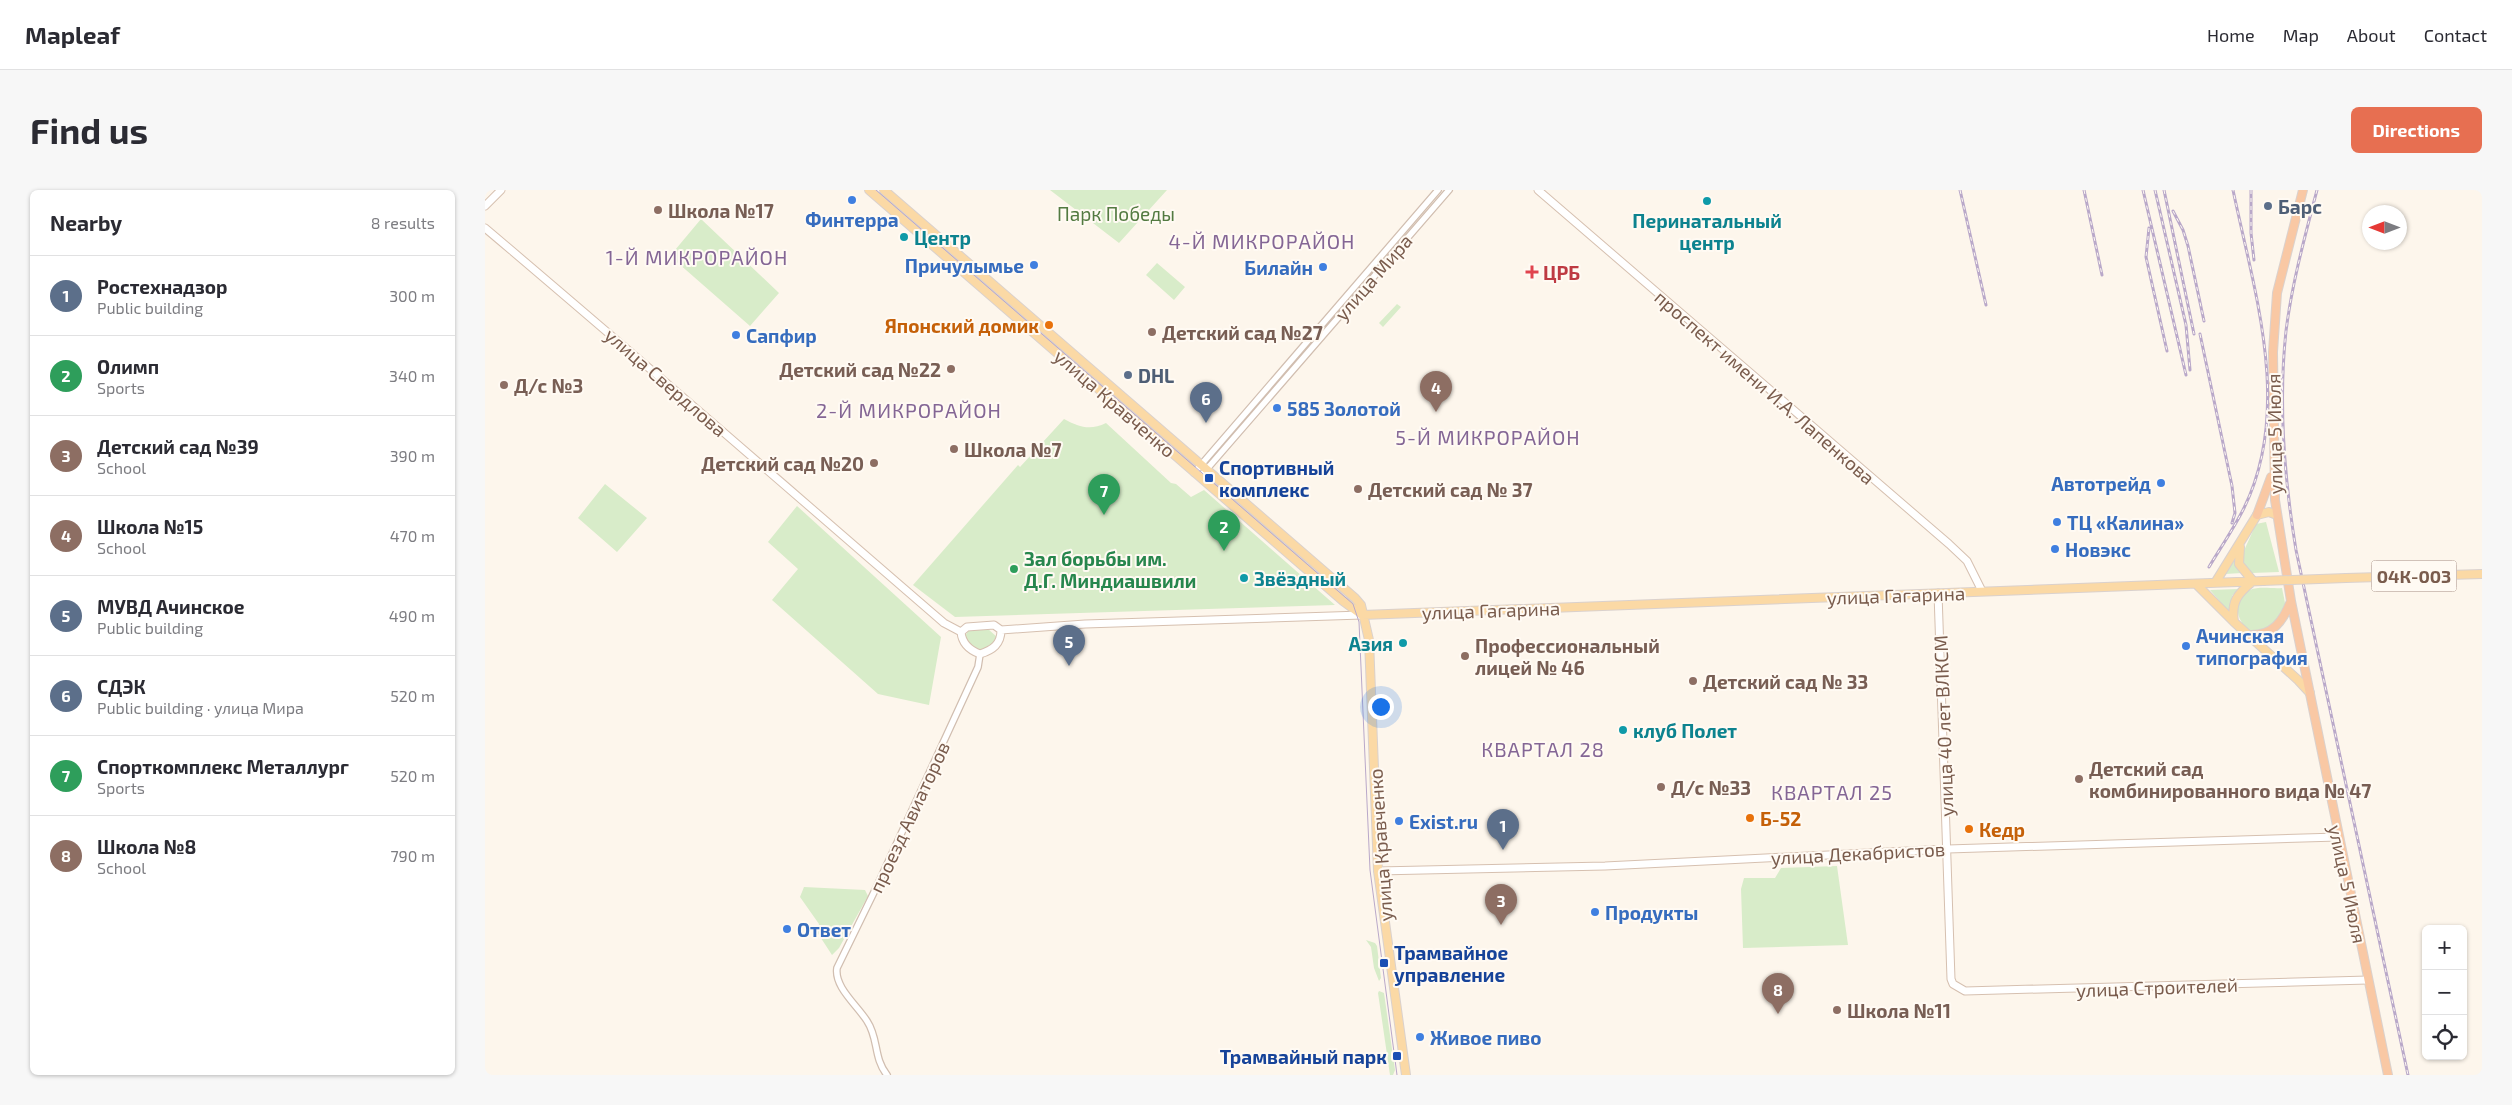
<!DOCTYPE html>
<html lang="en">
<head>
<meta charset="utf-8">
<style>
  body { margin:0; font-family:"Exo 2",sans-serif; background:#f7f7f7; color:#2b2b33 }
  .controls { position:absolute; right:15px; bottom:15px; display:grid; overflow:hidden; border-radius:8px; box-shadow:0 1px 4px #0004 }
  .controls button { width:45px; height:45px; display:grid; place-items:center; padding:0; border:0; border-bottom:1px solid #e1e1e2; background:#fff; color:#2b2b33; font:25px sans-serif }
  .compass { position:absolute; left:1877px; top:15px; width:45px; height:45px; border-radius:50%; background:#fff; box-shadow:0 1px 4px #0004; rotate:270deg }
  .you { position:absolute; left:895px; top:516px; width:18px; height:18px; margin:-12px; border:4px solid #fff; border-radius:50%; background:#1a73e8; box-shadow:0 0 0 8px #1a73e833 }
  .badge { display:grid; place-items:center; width:32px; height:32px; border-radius:50%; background:#e76f51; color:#fff; font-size:16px; font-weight:700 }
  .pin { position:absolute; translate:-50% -41px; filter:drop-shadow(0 1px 2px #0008) }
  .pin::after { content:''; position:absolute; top:26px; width:18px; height:15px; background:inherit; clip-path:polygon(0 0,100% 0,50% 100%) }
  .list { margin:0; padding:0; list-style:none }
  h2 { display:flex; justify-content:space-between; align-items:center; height:65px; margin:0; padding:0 20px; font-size:21px }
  h2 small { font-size:16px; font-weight:400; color:#7c7c81 }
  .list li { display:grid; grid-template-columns:32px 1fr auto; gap:15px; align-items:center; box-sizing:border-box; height:80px; padding:0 20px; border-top:1px solid #e1e1e2 }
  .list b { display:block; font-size:19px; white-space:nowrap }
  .list p { margin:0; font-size:16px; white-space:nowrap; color:#7c7c81 }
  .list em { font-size:16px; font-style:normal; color:#7c7c81 }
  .icon { flex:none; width:28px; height:28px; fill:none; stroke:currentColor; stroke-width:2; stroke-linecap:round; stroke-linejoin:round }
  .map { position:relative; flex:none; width:1997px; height:885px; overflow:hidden; border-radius:8px }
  header { display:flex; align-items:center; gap:30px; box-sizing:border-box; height:70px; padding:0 25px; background:#fff; border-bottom:1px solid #e1e1e2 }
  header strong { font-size:24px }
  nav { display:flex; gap:28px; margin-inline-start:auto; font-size:18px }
  .intro { display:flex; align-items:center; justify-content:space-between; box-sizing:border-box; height:120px; padding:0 30px }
  h1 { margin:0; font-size:35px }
  .button { padding:12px 22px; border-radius:8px; background:#e76f51; color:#fff; font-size:18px; font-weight:700 }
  main { display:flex; gap:30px; padding:0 30px }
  aside { flex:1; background:#fff; border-radius:8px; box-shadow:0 1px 4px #0004 }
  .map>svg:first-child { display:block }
  .green { fill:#d8ecc9 }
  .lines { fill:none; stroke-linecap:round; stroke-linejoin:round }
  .tertiary-casing { stroke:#d1beb0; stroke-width:8 }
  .secondary-casing { stroke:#d6c0b0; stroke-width:9 }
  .primary-casing { stroke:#dad1cd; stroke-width:10 }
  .trunk-casing { stroke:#dad1cd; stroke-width:10 }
  .tertiary { stroke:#fff; stroke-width:5.5 }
  .secondary { stroke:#fff; stroke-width:7 }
  .primary { stroke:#fbd9a5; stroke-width:8 }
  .trunk { stroke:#f9c8a4; stroke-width:8 }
  .tram { stroke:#b9a8c9; stroke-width:1 }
  .rail-casing { stroke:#b9a8c9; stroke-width:3 }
  .rail { stroke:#fffaf3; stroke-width:1; stroke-dasharray:4; stroke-linecap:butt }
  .primary-bridge-casing { stroke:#dad1cd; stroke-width:10; stroke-linecap:butt }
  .primary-bridge { stroke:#fbd9a5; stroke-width:8 }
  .shop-dot { fill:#3f7fe0; stroke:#fffaf3; stroke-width:2 }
  .culture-dot { fill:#0f9aa8; stroke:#fffaf3; stroke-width:2 }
  .service-dot { fill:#5c6f8a; stroke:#fffaf3; stroke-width:2 }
  .education-dot { fill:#8d6e63; stroke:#fffaf3; stroke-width:2 }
  .health-dot { fill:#e0444e; stroke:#fffaf3; stroke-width:2 }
  .food-dot { fill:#e8710a; stroke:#fffaf3; stroke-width:2 }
  .transit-dot { fill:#1a4fb4; stroke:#fffaf3; stroke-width:2 }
  .leisure-dot { fill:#2e9e5b; stroke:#fffaf3; stroke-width:2 }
  .labels { text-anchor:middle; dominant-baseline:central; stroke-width:4; stroke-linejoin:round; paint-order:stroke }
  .shield { fill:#fffaf3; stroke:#a28b7f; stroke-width:1 }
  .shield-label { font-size:18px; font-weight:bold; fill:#7a5c4d }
  .service-label { font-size:19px; font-weight:bold; fill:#4e5e75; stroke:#fffaf3; text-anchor:start }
  .education-label { font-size:19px; font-weight:bold; fill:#785e54; stroke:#fffaf3; text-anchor:start }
  .park-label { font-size:19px; fill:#537a41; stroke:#fffaf3 }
  .shop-label { font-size:19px; font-weight:bold; fill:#366cbe; stroke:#fffaf3; text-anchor:start }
  .culture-label { font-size:19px; font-weight:bold; fill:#0d838f; stroke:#fffaf3; text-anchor:start }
  .health-label { font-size:19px; font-weight:bold; fill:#be3a42; stroke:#fffaf3; text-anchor:start }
  .street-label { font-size:19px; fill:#7a5c4d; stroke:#fffaf3 }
  .food-label { font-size:19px; font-weight:bold; fill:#c56008; stroke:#fffaf3; text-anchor:start }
  .transit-label { font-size:19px; font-weight:bold; fill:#164399; stroke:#fffaf3; text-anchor:start }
  .leisure-label { font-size:19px; font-weight:bold; fill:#27864d; stroke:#fffaf3; text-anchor:start }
  .neighbourhood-label { font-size:20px; letter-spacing:1px; fill:#846695; stroke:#fffaf3 }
</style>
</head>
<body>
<header>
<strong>Mapleaf</strong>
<nav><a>Home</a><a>Map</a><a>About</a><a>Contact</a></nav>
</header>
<div class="intro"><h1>Find us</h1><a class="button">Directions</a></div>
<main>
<aside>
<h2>Nearby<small>8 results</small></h2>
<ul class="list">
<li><span class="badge" style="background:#5c6f8a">1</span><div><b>Ростехнадзор</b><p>Public building</p></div><em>300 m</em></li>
<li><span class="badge" style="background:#2e9e5b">2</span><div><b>Олимп</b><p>Sports</p></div><em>340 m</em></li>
<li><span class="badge" style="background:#8d6e63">3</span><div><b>Детский сад №39</b><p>School</p></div><em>390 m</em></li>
<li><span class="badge" style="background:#8d6e63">4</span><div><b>Школа №15</b><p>School</p></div><em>470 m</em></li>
<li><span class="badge" style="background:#5c6f8a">5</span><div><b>МУВД Ачинское</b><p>Public building</p></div><em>490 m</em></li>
<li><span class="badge" style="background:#5c6f8a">6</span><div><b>СДЭК</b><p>Public building · улица Мира</p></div><em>520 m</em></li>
<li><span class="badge" style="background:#2e9e5b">7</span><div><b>Спорткомплекс Металлург</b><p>Sports</p></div><em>520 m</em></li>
<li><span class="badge" style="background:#8d6e63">8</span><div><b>Школа №8</b><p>School</p></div><em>790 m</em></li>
</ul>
</aside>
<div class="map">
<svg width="1997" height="885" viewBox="0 0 1997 885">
  <rect width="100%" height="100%" fill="#fdf6ec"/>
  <path class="green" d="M565 0H682L634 53Z
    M216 29 294 103 265 136 185 66Z
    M672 73 700 97 689 110 661 85Z
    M912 114 916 117 898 137 894 133Z
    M579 229C594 237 605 241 621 233L686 293 691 294 706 307 719 300 850 415 470 427 428 395 533 275 535 277Z
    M120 294 162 328 132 362 93 328Z
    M312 316 456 447 444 515 393 504 287 410 313 379 283 352Z
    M1781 332 1794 382 1767 383 1758 375 1757 365 1771 334Z
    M1749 371 1757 383 1740 384Z
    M1797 398C1798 405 1801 413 1800 419 1798 432 1779 440 1768 443 1752 435 1744 408 1765 400 1774 396 1788 399 1797 398Z
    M1753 399 1747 406 1745 423 1725 400Z
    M503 439 512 447 511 452 504 458 495 461 484 455 480 446 484 440Z
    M1352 676 1363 755 1258 758 1256 699 1259 688H1290L1296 678Z
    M319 697 380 700 383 706 354 758 347 765 332 742 334 734 315 707Z
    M881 750 890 753 892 756 896 788 894 791 889 778 886 757Z
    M894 801 899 803 910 880 908 885H905L893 803Z"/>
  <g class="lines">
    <g class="tertiary-casing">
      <path id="tertiary" d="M709 283 953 0
        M715 287 964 0
        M402 885C388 867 394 849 382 831 372 815 349 797 352 778L393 694 493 477 495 464"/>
    </g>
    <g class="secondary-casing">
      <path id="secondary" d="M1053 0 1464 354 1482 371 1497 401
        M0 16 16 0
        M0 38C154 168 306 301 459 433L476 442
        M1453 403 1466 789 1468 794 1480 801 1883 790
        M509 435 516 440C516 454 508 460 495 464 484 460 477 453 476 442L482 437Z
        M516 440 600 434 877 425
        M893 681 1120 676 1463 659 1853 647"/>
    </g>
    <g class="primary-casing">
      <path id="primary" d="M384 0 858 411 877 425
        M399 0 870 408 876 415 884 450 893 681 921 885
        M1755 357 1754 374 1768 391
        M1861 388 1997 384
        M1730 393 1772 325 1784 322 1792 325
        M1711 394 1749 432 1813 490 1825 503
        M877 425 1778 391
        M1749 432C1746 412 1752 404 1768 391"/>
    </g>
    <g class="trunk-casing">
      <path id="trunk" d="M1818 0 1792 103 1788 162 1790 310 1806 411 1903 885
        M1772 325 1786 287
        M1764 445C1788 446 1798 431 1806 411"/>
    </g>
    <use href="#tertiary" class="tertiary"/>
    <use href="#secondary" class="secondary"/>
    <use href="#primary" class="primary"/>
    <use href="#trunk" class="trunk"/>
    <path class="tram" d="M391 0 868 414 874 432 885 680 912 885"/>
    <g class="rail-casing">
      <path id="rail" d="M1475 0 1501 115
        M1599 0 1617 85
        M1658 0 1701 185
        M1670 0 1701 135 1705 180
        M1679 0 1709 144
        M1766 0V43L1769 70
        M1832 0C1820 46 1807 93 1801 141 1793 215 1799 287 1811 360L1923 885
        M1688 21 1698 40 1703 56 1719 131
        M1664 38 1661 67 1682 161
        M1715 144 1747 296 1750 323 1747 333
        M1724 377C1736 357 1749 338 1759 318 1808 218 1769 101 1748 0"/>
    </g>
    <use href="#rail" class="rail"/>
    <g class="primary-bridge-casing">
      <path id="primary-bridge" d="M1778 391 1861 388"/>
    </g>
    <use href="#primary-bridge" class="primary-bridge"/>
  </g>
  <g class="shop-dot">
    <circle cx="367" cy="10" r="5"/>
    <circle cx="549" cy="75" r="5"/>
    <circle cx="838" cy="77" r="5"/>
    <circle cx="251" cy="145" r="5"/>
    <circle cx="792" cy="218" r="5"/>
    <circle cx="1676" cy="293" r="5"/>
    <circle cx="1572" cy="332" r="5"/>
    <circle cx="1570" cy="359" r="5"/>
    <circle cx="1701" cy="456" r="5"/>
    <circle cx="914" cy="631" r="5"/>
    <circle cx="1110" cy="722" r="5"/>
    <circle cx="302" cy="739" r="5"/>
    <circle cx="935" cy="847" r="5"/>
  </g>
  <g class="culture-dot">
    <circle cx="1222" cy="11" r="5"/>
    <circle cx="419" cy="47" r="5"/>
    <circle cx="759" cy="388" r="5"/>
    <circle cx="918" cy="453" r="5"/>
    <circle cx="1138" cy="540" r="5"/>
  </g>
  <g class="service-dot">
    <circle cx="1783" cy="16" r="5"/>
    <circle cx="643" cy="185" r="5"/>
  </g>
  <g class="education-dot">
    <circle cx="173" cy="20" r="5"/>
    <circle cx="667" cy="142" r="5"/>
    <circle cx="466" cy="179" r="5"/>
    <circle cx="19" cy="195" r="5"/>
    <circle cx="469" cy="259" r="5"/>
    <circle cx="389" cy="273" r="5"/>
    <circle cx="873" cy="299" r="5"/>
    <circle cx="980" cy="466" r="5"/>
    <circle cx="1208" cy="491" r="5"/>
    <circle cx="1594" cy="589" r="5"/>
    <circle cx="1176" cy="597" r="5"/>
    <circle cx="1352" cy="820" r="5"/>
  </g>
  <path class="health-dot" d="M1044.5 74.5h5v5h5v5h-5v5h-5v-5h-5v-5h5z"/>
  <g class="food-dot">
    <circle cx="564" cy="135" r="5"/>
    <circle cx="1265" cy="628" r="5"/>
    <circle cx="1484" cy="639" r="5"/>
  </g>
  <g class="transit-dot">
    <rect x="719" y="283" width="10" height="10" rx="2.5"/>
    <rect x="894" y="768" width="10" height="10" rx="2.5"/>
    <rect x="907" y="861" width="10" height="10" rx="2.5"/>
  </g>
  <circle class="leisure-dot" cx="529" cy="379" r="5"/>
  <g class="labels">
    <rect class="shield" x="1886.5" y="370.5" width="85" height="31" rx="4"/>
    <g class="shield-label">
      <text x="1929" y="386">04К-003</text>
    </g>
    <g class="service-label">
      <text x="1793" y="16">Барс</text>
      <text x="653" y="185">DHL</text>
    </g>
    <g class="education-label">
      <text x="183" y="20">Школа №17</text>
      <text x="677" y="142">Детский сад №27</text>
      <text x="456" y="179" text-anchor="end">Детский сад №22</text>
      <text x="29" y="195">Д/с №3</text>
      <text x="479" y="259">Школа №7</text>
      <text x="379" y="273" text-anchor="end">Детский сад №20</text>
      <text x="883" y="299">Детский сад № 37</text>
      <text x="990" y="455">Профессиональный<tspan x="990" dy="22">лицей № 46</tspan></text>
      <text x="1218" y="491">Детский сад № 33</text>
      <text x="1604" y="578">Детский сад<tspan x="1604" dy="22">комбинированного вида № 47</tspan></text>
      <text x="1186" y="597">Д/с №33</text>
      <text x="1362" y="820">Школа №11</text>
    </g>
    <g class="park-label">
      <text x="631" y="23">Парк Победы</text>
    </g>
    <g class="shop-label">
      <text x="367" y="29" text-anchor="middle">Финтерра</text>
      <text x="539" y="75" text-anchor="end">Причулымье</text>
      <text x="828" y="77" text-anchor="end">Билайн</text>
      <text x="261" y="145">Сапфир</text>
      <text x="802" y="218">585 Золотой</text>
      <text x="1666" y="293" text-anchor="end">Автотрейд</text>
      <text x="1582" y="332">ТЦ «Калина»</text>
      <text x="1580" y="359">Новэкс</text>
      <text x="1711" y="445">Ачинская<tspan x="1711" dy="22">типография</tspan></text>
      <text x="924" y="631">Exist.ru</text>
      <text x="1120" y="722">Продукты</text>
      <text x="312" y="739">Ответ</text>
      <text x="945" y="847">Живое пиво</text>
    </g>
    <g class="culture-label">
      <text x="1222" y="30" text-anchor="middle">Перинатальный<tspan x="1222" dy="22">центр</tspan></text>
      <text x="429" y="47">Центр</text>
      <text x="769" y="388">Звёздный</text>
      <text x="908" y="453" text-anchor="end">Азия</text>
      <text x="1148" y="540">клуб Полет</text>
    </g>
    <g class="health-label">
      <text x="1058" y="82">ЦРБ</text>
    </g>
    <g class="street-label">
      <text transform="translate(888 87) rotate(-49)">улица Мира</text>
      <text transform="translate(181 192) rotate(41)">улица Свердлова</text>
      <text transform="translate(1280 197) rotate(41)">проспект имени И.А. Лапенкова</text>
      <text transform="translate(630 213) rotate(41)">улица Кравченко</text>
      <text transform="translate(1789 244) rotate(-91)">улица 5 Июля</text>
      <text transform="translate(1411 405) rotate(-2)">улица Гагарина</text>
      <text transform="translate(1006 420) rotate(-2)">улица Гагарина</text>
      <text transform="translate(1458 536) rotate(-92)">улица 40 лет ВЛКСМ</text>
      <text transform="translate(424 627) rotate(-65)">проезд Авиаторов</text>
      <text transform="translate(895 655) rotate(-94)">улица Кравченко</text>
      <text transform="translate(1373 663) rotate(-3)">улица Декабристов</text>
      <text transform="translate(1863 694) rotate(78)">улица 5 Июля</text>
      <text transform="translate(1672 797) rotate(-2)">улица Строителей</text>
    </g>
    <g class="food-label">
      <text x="554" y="135" text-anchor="end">Японский домик</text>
      <text x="1275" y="628">Б-52</text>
      <text x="1494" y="639">Кедр</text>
    </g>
    <g class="transit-label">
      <text x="734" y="277">Спортивный<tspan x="734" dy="22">комплекс</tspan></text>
      <text x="909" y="762">Трамвайное<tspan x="909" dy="22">управление</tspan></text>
      <text x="902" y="866" text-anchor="end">Трамвайный парк</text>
    </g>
    <g class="leisure-label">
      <text x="539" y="368">Зал борьбы им.<tspan x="539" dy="22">Д.Г. Миндиашвили</tspan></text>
    </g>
    <g class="neighbourhood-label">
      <text x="777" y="51">4-Й МИКРОРАЙОН</text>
      <text x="212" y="67">1-Й МИКРОРАЙОН</text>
      <text x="424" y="220">2-Й МИКРОРАЙОН</text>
      <text x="1003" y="247">5-Й МИКРОРАЙОН</text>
      <text x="1058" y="559">КВАРТАЛ 28</text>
      <text x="1347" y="602">КВАРТАЛ 25</text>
    </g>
  </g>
</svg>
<div class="controls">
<button>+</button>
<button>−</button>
<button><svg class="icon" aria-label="locate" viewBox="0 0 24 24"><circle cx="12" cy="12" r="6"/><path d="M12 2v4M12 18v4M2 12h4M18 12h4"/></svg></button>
</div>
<svg class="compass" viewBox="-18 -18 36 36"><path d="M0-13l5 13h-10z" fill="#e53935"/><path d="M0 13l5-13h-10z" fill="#7c7c81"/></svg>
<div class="you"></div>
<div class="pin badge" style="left:1018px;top:660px;background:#5c6f8a">1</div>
<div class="pin badge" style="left:739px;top:361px;background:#2e9e5b">2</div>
<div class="pin badge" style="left:1016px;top:735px;background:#8d6e63">3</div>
<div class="pin badge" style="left:951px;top:222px;background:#8d6e63">4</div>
<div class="pin badge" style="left:584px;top:476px;background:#5c6f8a">5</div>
<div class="pin badge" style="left:721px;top:233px;background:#5c6f8a">6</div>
<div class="pin badge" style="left:619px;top:325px;background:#2e9e5b">7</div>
<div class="pin badge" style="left:1293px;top:824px;background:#8d6e63">8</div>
</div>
</main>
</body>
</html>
